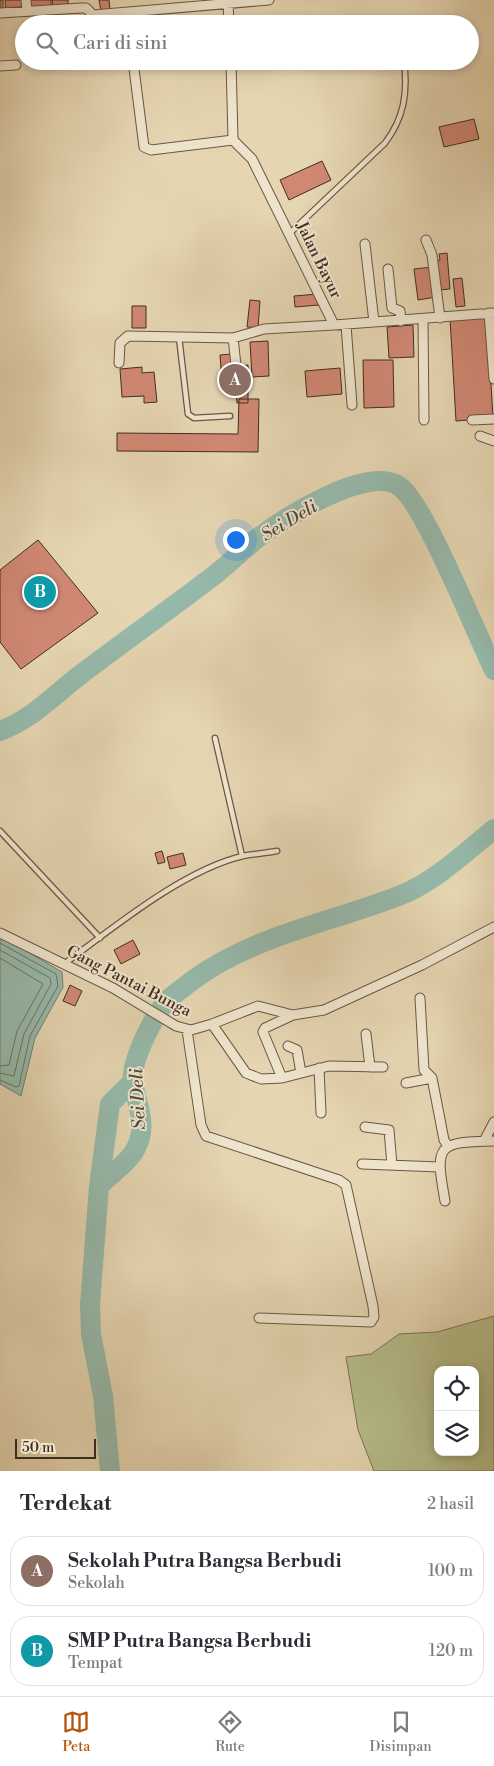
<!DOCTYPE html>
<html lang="id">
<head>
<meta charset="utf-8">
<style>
  body { margin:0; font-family:"Libre Bodoni",serif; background:#f7f7f7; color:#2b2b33 }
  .controls { position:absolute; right:15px; bottom:15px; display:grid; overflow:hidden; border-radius:10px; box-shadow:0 2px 8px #0003 }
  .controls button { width:45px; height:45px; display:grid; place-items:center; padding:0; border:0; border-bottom:1px solid #e1e1e2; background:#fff; color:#2b2b33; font:25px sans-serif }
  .scale { position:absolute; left:15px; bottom:12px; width:81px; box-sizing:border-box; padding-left:5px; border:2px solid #422c22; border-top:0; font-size:14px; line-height:18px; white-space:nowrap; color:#422c22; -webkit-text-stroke:4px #eee4cc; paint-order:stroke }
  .you { position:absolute; left:235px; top:539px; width:18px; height:18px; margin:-12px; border:4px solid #fff; border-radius:50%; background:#1a73e8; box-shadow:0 0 0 8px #1a73e833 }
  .badge { display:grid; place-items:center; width:32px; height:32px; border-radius:50%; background:#b45309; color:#fff; font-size:16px; font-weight:700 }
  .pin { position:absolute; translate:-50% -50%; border:2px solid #fff; box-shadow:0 1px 5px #0006 }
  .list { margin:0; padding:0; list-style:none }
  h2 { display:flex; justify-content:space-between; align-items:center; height:65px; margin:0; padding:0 20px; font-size:21px }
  h2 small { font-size:16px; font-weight:400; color:#7c7c81 }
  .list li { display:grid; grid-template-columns:32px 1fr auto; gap:15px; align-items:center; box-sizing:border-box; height:70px; margin:0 10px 10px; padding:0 10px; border:1px solid #e1e1e2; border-radius:20px }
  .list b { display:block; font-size:19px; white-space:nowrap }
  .list p { margin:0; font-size:16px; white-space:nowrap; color:#7c7c81 }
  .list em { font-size:16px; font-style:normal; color:#7c7c81 }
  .icon { flex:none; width:28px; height:28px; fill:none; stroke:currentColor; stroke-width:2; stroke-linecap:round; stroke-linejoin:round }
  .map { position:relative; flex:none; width:494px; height:1471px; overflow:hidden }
  .search { position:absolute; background:#fff; box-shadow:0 2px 8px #0003; left:15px; right:15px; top:15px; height:55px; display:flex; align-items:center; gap:12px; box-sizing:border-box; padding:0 18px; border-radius:28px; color:#7c7c81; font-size:19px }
  .sheet { height:225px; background:#fff }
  nav { display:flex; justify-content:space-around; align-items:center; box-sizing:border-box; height:70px; border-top:1px solid #e1e1e2; background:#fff; font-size:14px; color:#7c7c81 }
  nav a { display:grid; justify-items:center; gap:2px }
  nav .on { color:#b45309 }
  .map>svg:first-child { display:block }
  .green { fill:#b6bd8a; stroke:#7c7456; fill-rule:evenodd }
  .water { fill:#96b9aa; stroke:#748174 }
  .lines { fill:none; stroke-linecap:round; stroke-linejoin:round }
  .shore { stroke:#6c7266; stroke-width:1 }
  .river { stroke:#96b9aa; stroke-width:20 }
  .building { fill:#d08873; stroke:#422c22 }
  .lane-casing { stroke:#6b5646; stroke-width:7 }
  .street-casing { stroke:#6b5646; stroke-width:11 }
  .lane { stroke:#eee4cc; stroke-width:4.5 }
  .street { stroke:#eee4cc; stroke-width:9 }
  .labels { text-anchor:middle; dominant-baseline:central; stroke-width:4; stroke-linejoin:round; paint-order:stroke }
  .street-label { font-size:16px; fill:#422c22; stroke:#eee4cc }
  .water-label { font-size:18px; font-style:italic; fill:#53483d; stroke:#eee4cc }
</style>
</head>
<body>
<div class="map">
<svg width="494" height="1471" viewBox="0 0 494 1471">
  <rect width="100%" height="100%" fill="#e5d5b1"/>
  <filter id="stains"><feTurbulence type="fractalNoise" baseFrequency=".004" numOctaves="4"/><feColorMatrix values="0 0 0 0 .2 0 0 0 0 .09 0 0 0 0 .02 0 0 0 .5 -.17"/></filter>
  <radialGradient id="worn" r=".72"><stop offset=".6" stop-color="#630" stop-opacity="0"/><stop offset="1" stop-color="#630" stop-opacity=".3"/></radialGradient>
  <path class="green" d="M494 1316V1471H374L358 1430 346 1357 371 1354 399 1334 437 1332ZM438 1370H475V1452H438Z"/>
  <path class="water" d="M0 938 9 941 62 972 63 987 35 1038 21 1096 0 1084Z"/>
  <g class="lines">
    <path class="shore" d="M0 943 56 974 58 986 30 1036 19 1086 16 1087 0 1080
      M0 950 50 978 51 984 24 1034 14 1076 0 1073
      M0 958 43 984 17 1031 9 1065 0 1066"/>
    <path class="river" d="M0 731C31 720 54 695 80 675 121 644 163 614 204 583 224 569 240 552 259 537 286 517 367 465 399 486 425 504 476 634 494 670
      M99 1186 110 1104 133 1081
      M110 1471 103 1396 91 1334 90 1305 99 1186C109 1176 131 1160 136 1148 148 1126 137 1105 133 1082 130 1062 154 1015 168 1000 174 994 182 989 189 983 250 936 330 923 401 895 434 882 467 851 494 829"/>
  </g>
  <path class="building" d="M0 0H3V9H0Z
    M5 0H22L23 9 6 11Z
    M30 0H51V7L30 8Z
    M52 0H68V5L53 6Z
    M99 0H109L110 10 101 11Z
    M474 119 479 139 444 147 439 127Z
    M322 161 331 180 289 200 280 180Z
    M447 253 450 289 439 290 436 261 440 260 439 254Z
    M433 267 436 297 418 300 414 269Z
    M462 278 465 306 456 307 453 279Z
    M318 294 319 305 295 307 294 296Z
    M250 300 260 301 258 328 247 327Z
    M132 306H146V328H132Z
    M487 316 493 418 456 421 450 318Z
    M413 325 414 357 389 358 387 327Z
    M268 341 269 376 252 377 250 342Z
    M232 354 233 368 221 369 220 355Z
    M363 360H393L394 407 364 408Z
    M248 365V403H237L236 392H241L240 384H223V376H237V366Z
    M142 367V373L154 372 157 402 144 403V396L122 397 120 369Z
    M340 368 342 394 307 397 305 371Z
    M239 399H259L258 452 117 451V433L238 434Z
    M38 540 98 613 21 669 0 642V570Z
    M162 851 165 862 158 864 155 853Z
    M183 853 186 865 170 869 167 857Z
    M133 940 140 954 121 964 114 950Z
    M70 985 82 991 75 1006 63 1001Z"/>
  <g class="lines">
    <g class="lane-casing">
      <path id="lane" d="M385 22 386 24
        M290 233 385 143C404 118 408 93 404 61
        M179 337 188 414 194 418 230 416
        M215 738 242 856
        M0 831 100 938
        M64 964C113 928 183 870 243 856 254 854 266 853 277 851"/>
    </g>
    <g class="street-casing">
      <path id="street" d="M26 0 27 11
        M228 3 229 24
        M0 13 81 8H86L93 15 269 0
        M133 61 144 147 151 150 233 140
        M231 61 233 140
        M0 66 16 65
        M233 140 252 159 334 325 494 313
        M426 240 432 255 440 318
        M365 244 374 322
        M388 269 392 308 400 311 401 321
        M489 313 494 379
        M423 319 424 420
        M346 325 352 405
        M233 338 236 365
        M119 363 120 343 128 336 233 338 264 329 334 325
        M472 420 494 419
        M480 436 494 441
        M0 933 113 988 176 1026 191 1030 212 1024 258 1006 293 1015 324 1010 422 965 494 927
        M420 998 424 1070 432 1078 444 1140 448 1146
        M212 1024 246 1073 261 1079 282 1078 329 1066 383 1067
        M187 1030 201 1125 206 1136 339 1180 346 1185 373 1306 374 1317 371 1322 259 1318
        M366 1034 370 1067
        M288 1046 297 1050 301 1073
        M319 1068 321 1113
        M282 1078 263 1032 265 1028 293 1015
        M406 1083 432 1078
        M365 1127 389 1130 392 1165
        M484 1141 494 1122
        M362 1164 439 1167
        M445 1201C435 1145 436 1142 494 1141"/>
    </g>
    <use href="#lane" class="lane"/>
    <use href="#street" class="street"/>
  </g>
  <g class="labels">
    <g class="street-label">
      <text transform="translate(319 260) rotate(64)">Jalan Bayur</text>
      <text transform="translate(129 981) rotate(27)">Gang Pantai Bunga</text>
    </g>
    <g class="water-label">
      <text transform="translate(289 521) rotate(-31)">Sei Deli</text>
      <text transform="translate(138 1099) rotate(-93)">Sei Deli</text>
    </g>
  </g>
  <rect width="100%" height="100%" filter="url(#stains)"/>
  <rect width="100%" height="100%" fill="url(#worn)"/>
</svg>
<div class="controls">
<button><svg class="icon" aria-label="locate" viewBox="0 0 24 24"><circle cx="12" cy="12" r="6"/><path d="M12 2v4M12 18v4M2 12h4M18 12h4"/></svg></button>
<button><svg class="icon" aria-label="layers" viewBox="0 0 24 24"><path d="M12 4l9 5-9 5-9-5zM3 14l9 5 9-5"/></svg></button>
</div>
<div class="scale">50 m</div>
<div class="you"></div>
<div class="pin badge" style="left:235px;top:380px;background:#8d6e63">A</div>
<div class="pin badge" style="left:40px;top:592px;background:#0f9aa8">B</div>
<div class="search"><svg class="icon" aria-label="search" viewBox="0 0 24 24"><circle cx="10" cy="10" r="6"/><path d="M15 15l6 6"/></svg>Cari di sini</div>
</div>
<section class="sheet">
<h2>Terdekat<small>2 hasil</small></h2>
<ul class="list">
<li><span class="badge" style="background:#8d6e63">A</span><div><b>Sekolah Putra Bangsa Berbudi</b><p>Sekolah</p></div><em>100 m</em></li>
<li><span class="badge" style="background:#0f9aa8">B</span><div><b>SMP Putra Bangsa Berbudi</b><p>Tempat</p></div><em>120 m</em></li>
</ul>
</section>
<nav>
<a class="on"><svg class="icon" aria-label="map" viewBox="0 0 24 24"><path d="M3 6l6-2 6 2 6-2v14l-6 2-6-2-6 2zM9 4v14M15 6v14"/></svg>Peta</a>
<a><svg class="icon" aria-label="directions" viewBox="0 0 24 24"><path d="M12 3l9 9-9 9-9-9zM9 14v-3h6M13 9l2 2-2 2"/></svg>Rute</a>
<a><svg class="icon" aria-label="saved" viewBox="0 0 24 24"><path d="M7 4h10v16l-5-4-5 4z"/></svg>Disimpan</a>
</nav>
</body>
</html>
